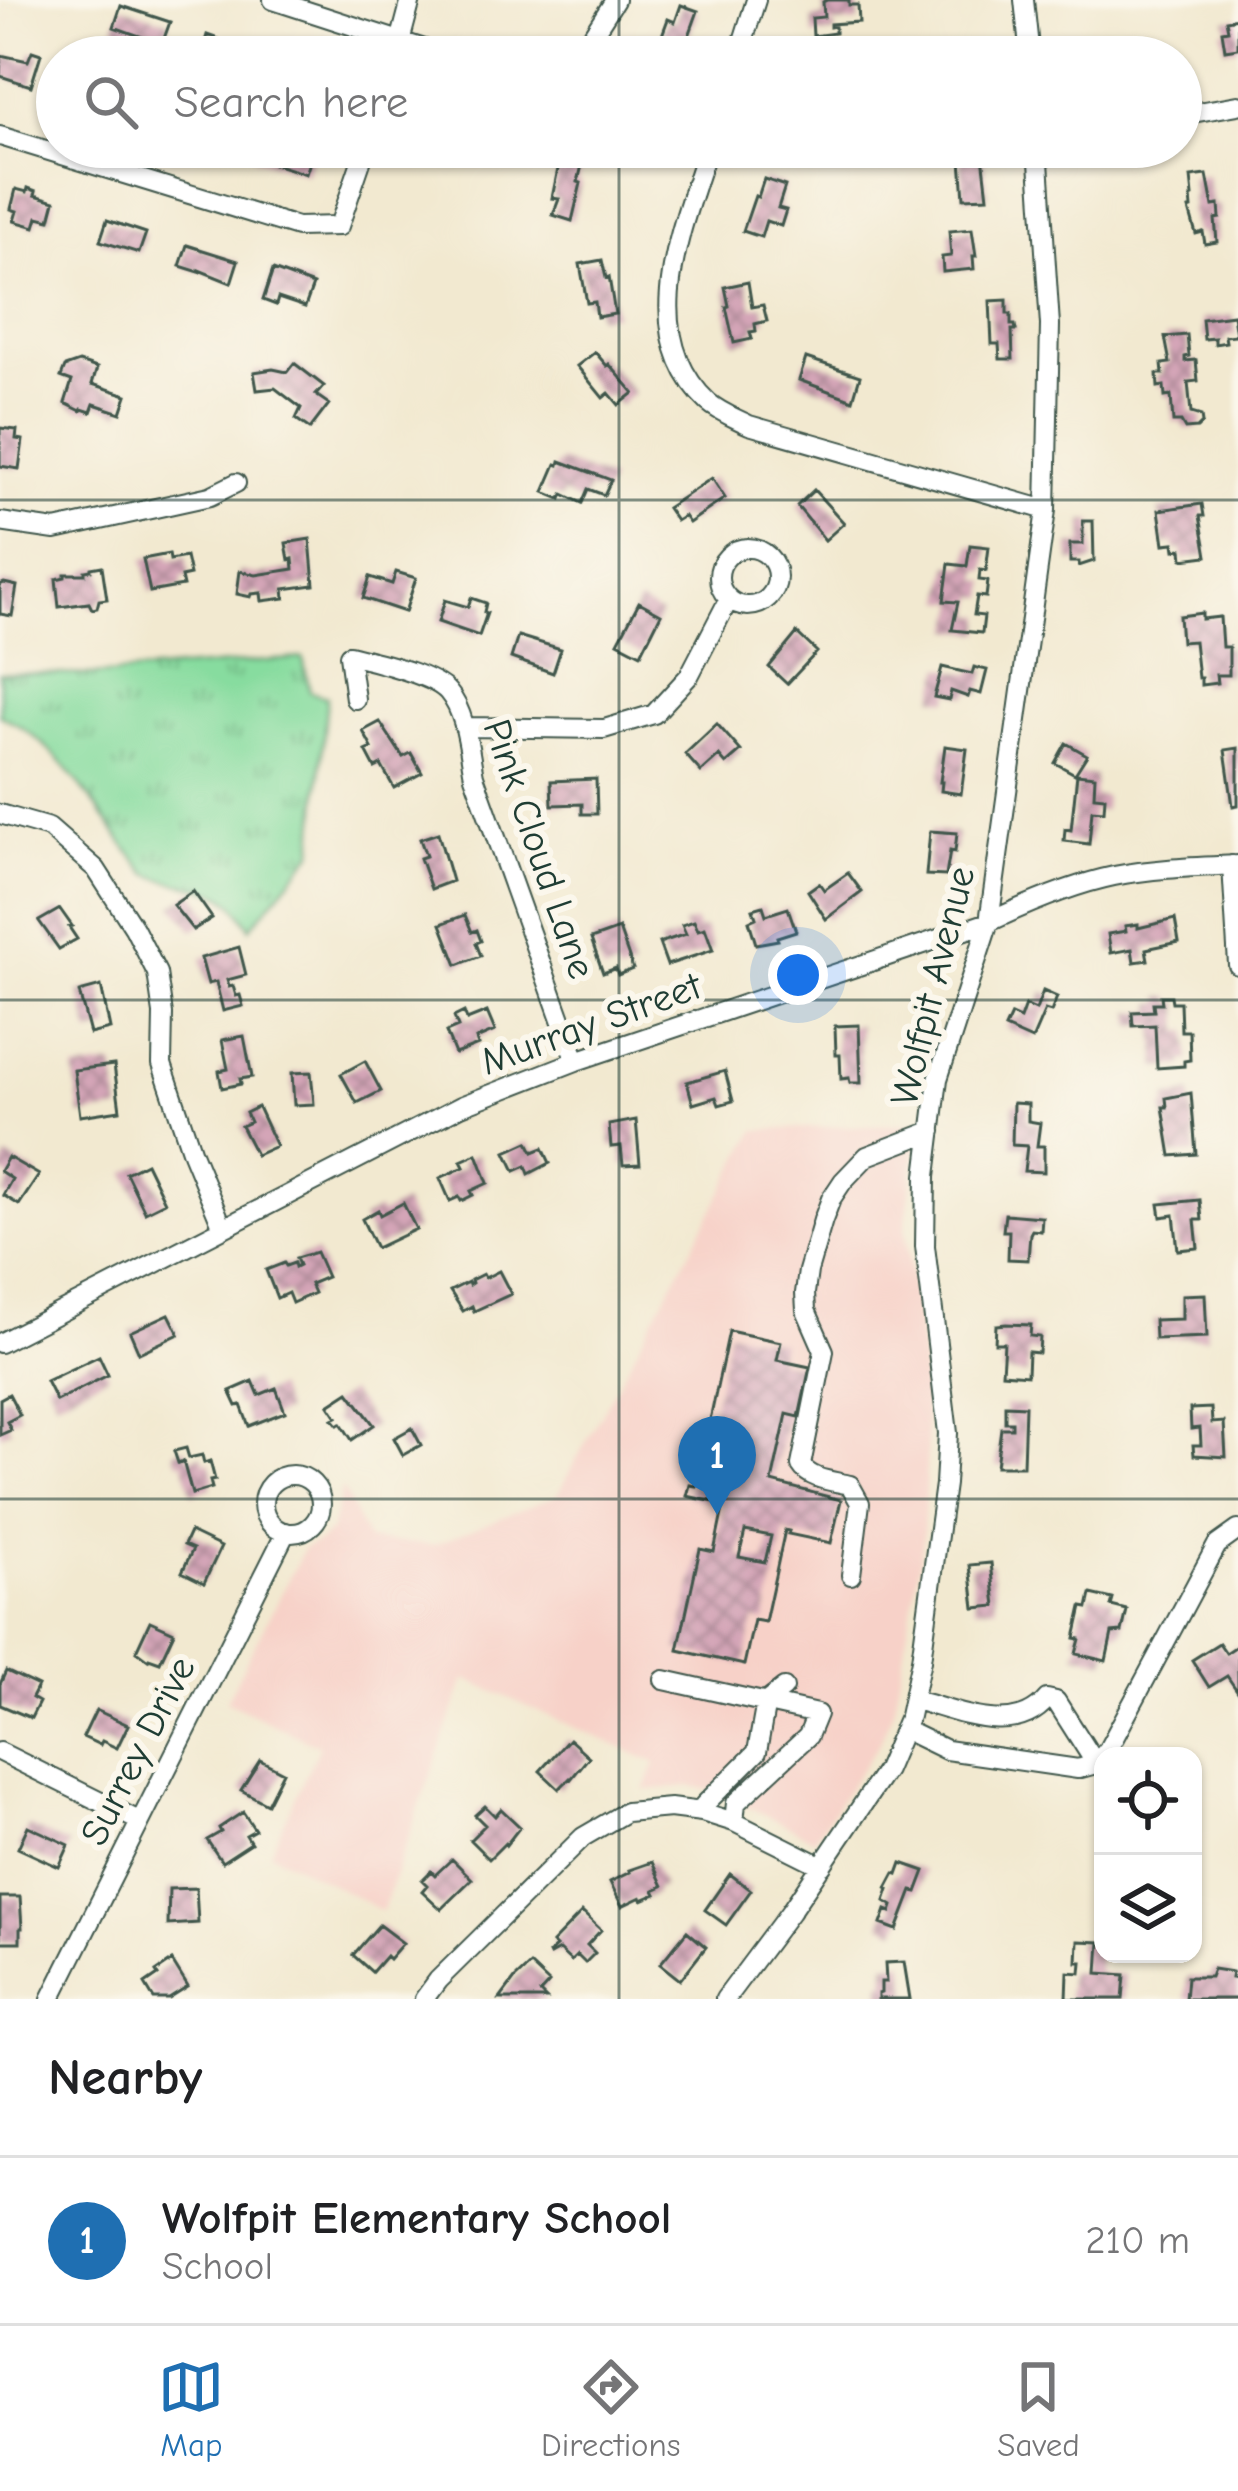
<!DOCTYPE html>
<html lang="en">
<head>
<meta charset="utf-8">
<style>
  body { margin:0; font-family:"Comic Neue",sans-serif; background:#f6f6f6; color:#202124 }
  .controls { position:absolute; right:36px; bottom:36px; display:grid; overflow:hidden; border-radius:24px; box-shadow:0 3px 9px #0004 }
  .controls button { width:108px; height:108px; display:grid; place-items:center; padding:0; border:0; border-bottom:3px solid #e0e0e0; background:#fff; color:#202124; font:60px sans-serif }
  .you { position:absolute; left:798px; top:975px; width:42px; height:42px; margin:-30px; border:9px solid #fff; border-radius:50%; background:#1a73e8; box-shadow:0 0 0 18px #1a73e833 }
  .badge { display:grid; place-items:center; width:78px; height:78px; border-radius:50%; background:#1f6fb2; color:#fff; font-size:39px; font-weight:700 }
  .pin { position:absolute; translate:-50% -99px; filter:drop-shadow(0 3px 6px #0008) }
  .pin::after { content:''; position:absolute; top:63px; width:42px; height:36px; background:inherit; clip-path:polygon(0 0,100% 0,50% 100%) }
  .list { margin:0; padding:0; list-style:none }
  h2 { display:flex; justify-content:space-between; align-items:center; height:156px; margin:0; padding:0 48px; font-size:51px }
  h2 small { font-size:39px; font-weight:400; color:#757577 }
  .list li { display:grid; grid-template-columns:78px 1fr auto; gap:36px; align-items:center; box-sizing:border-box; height:168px; padding:0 48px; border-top:3px solid #e0e0e0 }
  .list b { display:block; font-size:45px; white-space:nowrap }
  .list p { margin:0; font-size:39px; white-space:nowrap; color:#757577 }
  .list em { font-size:39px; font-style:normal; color:#757577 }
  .icon { flex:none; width:66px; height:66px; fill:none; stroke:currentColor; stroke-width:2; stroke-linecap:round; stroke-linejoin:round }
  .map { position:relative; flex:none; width:1238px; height:1999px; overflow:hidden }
  .search { position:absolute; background:#fff; box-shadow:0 3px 9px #0004; left:36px; right:36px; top:36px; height:132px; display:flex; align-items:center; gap:30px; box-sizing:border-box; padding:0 42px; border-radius:66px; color:#757577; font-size:45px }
  .sheet { height:324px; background:#fff }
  nav { display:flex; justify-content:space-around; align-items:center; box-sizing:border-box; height:168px; border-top:3px solid #e0e0e0; background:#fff; font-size:33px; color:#757577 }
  nav a { display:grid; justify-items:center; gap:6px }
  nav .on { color:#1f6fb2 }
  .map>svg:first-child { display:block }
  .built { fill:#f7d1c8 }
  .park { fill:url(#park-tufts); stroke:#538c6a; stroke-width:3 }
  .building { fill:url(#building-cross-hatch); fill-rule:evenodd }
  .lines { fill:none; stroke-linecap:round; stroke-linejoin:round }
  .minor-casing { stroke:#3f574b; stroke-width:22 }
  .minor { stroke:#fff; stroke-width:18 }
  .grid { fill:none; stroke:#1f3d34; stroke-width:3; stroke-opacity:0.55 }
  .labels { text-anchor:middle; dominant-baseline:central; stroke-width:12; stroke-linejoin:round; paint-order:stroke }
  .street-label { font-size:39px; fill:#1f3d34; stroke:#fbf7ec }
</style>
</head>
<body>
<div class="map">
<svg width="1238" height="1999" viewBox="0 0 1238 1999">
  <defs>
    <pattern id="park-tufts" width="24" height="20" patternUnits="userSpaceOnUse" patternTransform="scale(3)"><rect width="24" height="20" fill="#87dc9f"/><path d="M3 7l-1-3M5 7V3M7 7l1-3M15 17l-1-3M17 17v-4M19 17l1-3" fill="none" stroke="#6eb482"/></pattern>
    <pattern id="building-cross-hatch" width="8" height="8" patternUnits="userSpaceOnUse" patternTransform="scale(3)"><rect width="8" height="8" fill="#d4a5b7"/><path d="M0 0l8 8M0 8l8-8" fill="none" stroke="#ab8896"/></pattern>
  </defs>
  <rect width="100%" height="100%" fill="#fbf7ec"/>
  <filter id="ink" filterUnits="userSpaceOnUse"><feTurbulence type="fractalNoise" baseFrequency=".00833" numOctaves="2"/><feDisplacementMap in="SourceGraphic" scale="24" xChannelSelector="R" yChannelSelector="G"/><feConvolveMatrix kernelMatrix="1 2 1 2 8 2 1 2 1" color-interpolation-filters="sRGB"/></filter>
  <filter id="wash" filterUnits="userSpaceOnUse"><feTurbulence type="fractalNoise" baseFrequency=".004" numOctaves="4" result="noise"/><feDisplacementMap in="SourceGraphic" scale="48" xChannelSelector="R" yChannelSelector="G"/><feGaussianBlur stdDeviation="2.7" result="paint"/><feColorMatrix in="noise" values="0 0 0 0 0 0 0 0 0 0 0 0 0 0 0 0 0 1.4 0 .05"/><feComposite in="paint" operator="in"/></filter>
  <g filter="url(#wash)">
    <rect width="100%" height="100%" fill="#f2e9d0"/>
    <path class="built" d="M919 1123 905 1229 923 1365 927 1451 923 1542 894 1707 880 1742 814 1839 723 1794 692 1786 644 1790 656 1763 465 1679 382 1911 270 1852 319 1746 226 1701 304 1548 319 1542 331 1531 342 1487 367 1540 434 1545 557 1495 756 1130Z"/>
    <path class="park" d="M303 658 310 692 327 697 313 853 250 928C221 875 193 894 148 874 100 821 68 747 0 715V673L95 675Z"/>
    <g id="blocks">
      <path class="building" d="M827 0H849V5H858L859 22 830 24V27L835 26V33L813 36 812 18 824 17 823 2Z
        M681 5 698 11 685 47 682 46 679 57H654L668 19 675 22Z
        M121 6 170 22 162 44 114 27Z
        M1238 18V48L1225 50 1222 31 1228 30 1226 20Z
        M207 35 258 53 257 57H200Z
        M32 51 41 54 31 86 0 76 1 55 28 61Z
        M258 147H288L296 150 297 147 313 153 306 174 254 158Z
        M960 147H982L988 197 964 198Z
        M560 159 582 165 578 182 581 183 572 221 553 215 559 199 552 198Z
        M1207 175 1213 206 1219 205 1220 218 1215 219 1217 242 1205 244 1203 232 1196 234 1189 209 1192 208 1191 197 1193 196 1191 177Z
        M764 179 785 186 778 208 786 210 781 226 766 221 761 237 743 231 755 196 758 197Z
        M28 188 36 191 35 195 55 201 50 220 38 217 35 227 14 221 17 211 11 209 16 189 27 192Z
        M107 220 146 233 139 253 100 241Z
        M972 229 976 256H973L974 269 943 272 942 257 951 256 949 231Z
        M187 245 238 261 231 283 199 270V272L180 266Z
        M602 260 606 278 609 277 615 314 597 317 595 302 587 303 580 264Z
        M273 270 313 285 305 307 278 298 276 305 263 300Z
        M748 282 752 307 763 305 767 321 755 324 756 331 750 332 752 339 734 343 726 307 729 306 725 287Z
        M1007 300V314H1011V325H1015L1016 330H1012L1013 359H1000L999 344H992L990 301Z
        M1233 315 1236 335 1225 336 1226 342 1215 344V338L1204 339 1202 319Z
        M1187 335 1189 356 1185 357V361L1196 360 1198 381 1188 382 1191 413 1201 416 1202 423 1197 428 1185 429 1181 422H1173L1171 396 1165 397 1164 386 1158 387 1157 374H1163L1162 364 1170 363 1165 337Z
        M595 352 607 366 609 364 634 393 619 405 609 393 603 398 577 366Z
        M806 358 860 376 853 400 799 380Z
        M79 362 97 368 92 384 127 395 121 413 94 404 91 412 82 409 81 411 65 403 72 381 61 377 65 367Z
        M294 363 324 386 316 395 329 404 310 429 296 419 301 408 275 388 257 390 254 372 273 369 287 372Z
        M0 428 17 430 16 439 23 440 19 469 0 466Z
        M560 461 611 480 604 495 588 489 582 503 563 494 561 499 544 492 556 464 559 465Z
        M712 478 725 498 689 523 684 516 676 521 667 508Z
        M814 490 844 523 825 540 797 506Z
        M1202 504 1204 516H1200L1207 556 1183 559 1182 549 1175 550 1174 543 1164 544 1159 510Z
        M1083 521H1093L1094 561 1079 566V562H1070V544H1083Z
        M310 539 314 585 284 589 285 598 262 601 261 593 252 594 251 597 237 594 240 571 256 575 294 569 293 559 289 560 286 543Z
        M970 545 989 547 986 571 980 570 979 580 988 581 986 597 977 596 974 615 984 616 982 633 952 630 958 602 944 601 949 564 967 566Z
        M169 554 170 560 186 557 190 575 181 577 183 586 150 592 143 559Z
        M102 566 107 599 99 600 97 608 92 609 89 603 59 607 56 579 65 577V574H85V571L91 570V568Z
        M396 572 416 578 405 612 363 598 370 577 392 584Z
        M4 583 17 586 12 616 0 614V585Z
        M471 598 486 603 484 612 487 613 479 636 438 622 445 600 468 607Z
        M639 602 661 614 641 654 618 642Z
        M1202 613V619L1220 617 1222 647H1229V675H1216L1217 683 1201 685V678H1198L1194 641 1181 642 1179 616Z
        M797 633 817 652 787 684 769 667Z
        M518 636 561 649 553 673 511 658Z
        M942 667 972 674 974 667 987 670 981 694 970 691 968 697 951 691 949 700 934 697Z
        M380 722 403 757 411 753 422 773 394 788 381 765 375 768 366 751 372 748 363 731Z
        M717 724 741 751 726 764 719 756 701 772 685 754Z
        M1066 743 1087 755 1075 774 1055 763Z
        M945 746 967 749 961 794 941 791 942 782H940Z
        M1238 748V805L1233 806 1225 750Z
        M1077 774 1095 776 1094 796 1105 797 1104 811 1092 810 1089 844 1064 841 1065 829 1071 830Z
        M596 779 597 814H582V804L552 805 551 781Z
        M930 831 957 833 955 852 950 851 946 876 926 875Z
        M438 833 452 881 431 889 420 858 426 856 420 839Z
        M848 873 862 892 826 919 808 891 819 883 824 890Z
        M193 891 212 918 193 930 173 905Z
        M763 906 766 915 788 908 796 931 777 937 778 940 756 944 749 921 756 918 753 909Z
        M60 909 72 926 69 927 77 939 59 949 39 921Z
        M465 915 472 932 477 930 481 941 476 943 481 956 457 965 441 924Z
        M1175 919 1179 942 1146 949 1148 960 1134 962 1132 949 1111 953 1108 934 1126 931 1125 926 1138 924V928Z
        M694 921 698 930 705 928 713 950 667 965 659 943 686 934 682 925Z
        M619 929 633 969 618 975 616 968 603 973 591 939Z
        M239 947 246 975 227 980 229 987 233 986 236 996 240 995 243 1006 223 1011 216 982 208 984 201 958Z
        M101 986 110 1029 90 1034 79 992Z
        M1043 991 1057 997 1051 1012 1045 1010 1032 1040 1005 1028 1011 1015 1020 1019 1025 1005 1036 1010Z
        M1161 996H1171L1172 1002H1180L1181 1031H1189L1190 1060 1184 1061V1066L1157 1068 1155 1025 1133 1026 1132 1012 1154 1011 1153 1003H1162Z
        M464 1012 467 1020 487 1012 495 1031 476 1039 478 1045 455 1054 446 1032 458 1027 454 1017Z
        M859 1025 861 1083H850L849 1078 841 1079 840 1055H836L835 1026Z
        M244 1036 252 1077 240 1079 241 1084 222 1088 219 1071 228 1069 222 1040Z
        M365 1061 381 1091 357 1103 341 1074Z
        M114 1065 120 1110 80 1116 74 1070Z
        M725 1071 733 1101 719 1105 716 1097 693 1104 687 1082Z
        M311 1072 314 1104 294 1105 292 1073Z
        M1191 1093 1196 1154 1171 1156 1163 1107H1167L1166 1098Z
        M1013 1103 1028 1104V1121L1040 1123 1037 1146H1044V1172L1024 1171 1027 1146 1012 1145Z
        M258 1107 276 1146 256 1155 241 1126 250 1122 246 1113Z
        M636 1120 640 1164 623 1165 621 1146 611 1147 609 1125Z
        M528 1142 533 1152 543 1148 550 1163 529 1174 526 1166 515 1171 506 1152Z
        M477 1154 488 1183 471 1191 473 1195 461 1201 459 1197 450 1201 440 1178 464 1167 461 1161Z
        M8 1157 39 1175 19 1205 3 1195 12 1179 0 1171Z
        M146 1163 165 1202 145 1212 126 1173Z
        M1200 1200 1202 1220H1195L1198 1248 1178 1250 1174 1215 1161 1217 1159 1204Z
        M403 1203 416 1229 376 1248 362 1219 378 1210 380 1215Z
        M1005 1214 1042 1217 1041 1231 1032 1230 1030 1234 1028 1260 1008 1259 1009 1231H1003Z
        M316 1252 327 1277 310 1284 314 1293 292 1303 288 1293 277 1298 266 1270 284 1263 286 1266 294 1263 295 1267 299 1265 296 1258Z
        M499 1271 511 1294 474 1311 472 1306 463 1311 450 1291 468 1282 469 1285 472 1283 471 1280 483 1274 485 1278Z
        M1205 1294 1207 1337 1155 1339 1154 1320 1182 1319V1295Z
        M169 1314 179 1334 139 1353 130 1332Z
        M1006 1324 1031 1325 1030 1336 1040 1337 1039 1353 1028 1352 1027 1375 1002 1373 1004 1343H995L996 1325Z
        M729 1331 781 1342 777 1360 810 1367 799 1417 787 1414 772 1482 841 1500 831 1543 788 1534 789 1531 785 1530 765 1622 754 1620 744 1665 678 1650 700 1549 714 1552 724 1504 687 1496 690 1485 696 1486ZM745 1531 771 1536 765 1562 739 1557Z
        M99 1356 108 1375 56 1401 46 1381Z
        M253 1381 259 1395 276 1388 285 1412 249 1426 241 1405 237 1406 230 1391Z
        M349 1392 374 1425 352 1440 341 1423 338 1425 333 1419 337 1417 329 1405Z
        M9 1394 20 1415 7 1422 11 1430 0 1435V1399Z
        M1005 1405 1025 1406 1023 1466H996L1001 1428H1012V1422H1005Z
        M1211 1408 1212 1423 1224 1422 1226 1457 1194 1455 1193 1445H1201L1200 1428 1191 1429 1190 1409Z
        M412 1428 421 1445 403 1455 394 1438Z
        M186 1448 189 1458 202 1455 204 1463 210 1461 215 1480 210 1481 212 1488 192 1494 183 1461 178 1463 174 1451Z
        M190 1532 221 1547 204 1583 182 1572 193 1549 184 1545Z
        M991 1563 996 1606 975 1608 970 1565Z
        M1091 1594 1113 1599 1111 1606 1127 1610 1122 1632 1112 1633 1106 1661 1076 1654 1080 1639 1075 1638 1082 1607 1088 1608Z
        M150 1621 174 1632 160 1662 149 1658 148 1660 136 1651Z
        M1219 1643 1226 1653 1238 1645V1692L1227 1676 1209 1687 1192 1660Z
        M6 1671 38 1686 32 1698 39 1702 31 1718 0 1705V1684Z
        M96 1710 128 1725 117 1748 102 1741 100 1745 83 1737Z
        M569 1739 589 1757 571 1779 570 1778 559 1789 540 1771Z
        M260 1760 283 1772 267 1804 241 1790Z
        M485 1806 495 1816 501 1809 520 1827 506 1845 505 1843 489 1859 470 1840 485 1825 475 1815Z
        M243 1812 255 1830 246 1835 251 1843 222 1862 207 1840 221 1832 219 1828Z
        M28 1826 69 1845 59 1867 18 1848Z
        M452 1859 472 1879 441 1909 422 1891 427 1885 422 1880 431 1871 435 1875Z
        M652 1862 663 1886 654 1890 656 1894 642 1900 641 1897 622 1906 610 1882 630 1872 629 1870Z
        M902 1863 925 1871 917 1892 912 1891 897 1930 881 1924 886 1910 891 1912 893 1906 885 1901 889 1889 887 1888 895 1873 898 1874Z
        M730 1874 751 1890 726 1925 705 1910Z
        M196 1888 198 1923 168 1925 169 1889Z
        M0 1897H20L22 1928H20V1942H0Z
        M582 1912 601 1930 587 1945 595 1953 585 1963 577 1955 571 1961 559 1950 550 1955 549 1953 556 1947 552 1943Z
        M379 1925 403 1943 389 1959 386 1956 372 1972 353 1955Z
        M687 1931 706 1947 680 1980 660 1964Z
        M1078 1941 1100 1942 1098 1973 1125 1975 1123 1999H1067L1068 1972 1081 1973 1082 1962H1077Z
        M172 1961 188 1987 169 1999H154L145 1984 158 1975 156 1972Z
        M904 1962 910 1999H878V1994L881 1993V1982H886L885 1963Z
        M530 1965 549 1983 540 1993 546 1999H500L515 1979Z
        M1213 1969 1232 1972 1231 1978 1238 1979V1999H1185L1187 1977H1210Z"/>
    </g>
  </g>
  <g filter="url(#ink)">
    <use href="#blocks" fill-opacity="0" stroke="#3f574b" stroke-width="3"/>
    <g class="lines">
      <g class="minor-casing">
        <path id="minor" d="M273 0 449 57
          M1024 0 1030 57
          M396 57 411 0
          M570 57 592 36 615 0
          M738 57 756 0
          M1181 115 1238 105
          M0 136 297 227 339 226 366 147
          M708 147C683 226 635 334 708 402 719 412 735 418 749 425L1046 510
          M0 522 55 530 210 496 236 483
          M719 577a29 29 0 1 1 58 0a29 29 0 1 1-58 0Z
          M355 699 349 655C373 661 433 674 448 692 466 713 469 750 474 776L576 1061
          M464 727 604 729 654 714 689 676 729 599
          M0 814 49 828 96 869 134 928 157 973 163 1014 162 1064 192 1153 223 1228
          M1232 865 1238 965
          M0 1343 461 1106 576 1061 989 922C1029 903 1071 885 1114 876 1155 868 1197 867 1238 865
          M263 1504a29 29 0 1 1 58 0a29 29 0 1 1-58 0Z
          M851 1575 860 1503 850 1485C834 1481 810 1480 801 1465L824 1351 806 1310 805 1293 808 1271 823 1220 831 1199 843 1181 867 1156 932 1131
          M664 1680 817 1714 808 1736 736 1803 734 1822
          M914 1700C955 1710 1014 1739 1047 1699L1056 1701 1096 1764
          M905 1730 946 1750 1078 1769 1096 1764 1108 1749 1217 1545 1238 1530
          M0 1752 139 1821
          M702 1812 704 1805 757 1752 766 1702 784 1688
          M51 1999 286 1532
          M424 1999 438 1980 583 1837 626 1812 670 1808 702 1812 734 1822 822 1866
          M725 1999 790 1912 886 1770 909 1716 921 1660 945 1484 948 1433 925 1246 926 1176 938 1079 989 922 1046 510 1050 325 1038 147"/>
      </g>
      <use href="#minor" class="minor"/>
    </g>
  </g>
  <path class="grid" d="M619 0V57M619 147V1999M0 500H1238M0 1000H1238M0 1499H1238"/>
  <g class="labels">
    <g class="street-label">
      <text transform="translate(539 849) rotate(71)">Pink Cloud Lane</text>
      <text transform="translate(933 986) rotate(-76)">Wolfpit Avenue</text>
      <text transform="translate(591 1024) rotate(-20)">Murray Street</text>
      <text transform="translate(138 1751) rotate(-63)">Surrey Drive</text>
    </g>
  </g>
</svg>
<div class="controls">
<button><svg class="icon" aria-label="locate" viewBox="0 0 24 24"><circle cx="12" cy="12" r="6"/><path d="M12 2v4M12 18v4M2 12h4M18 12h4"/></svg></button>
<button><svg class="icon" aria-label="layers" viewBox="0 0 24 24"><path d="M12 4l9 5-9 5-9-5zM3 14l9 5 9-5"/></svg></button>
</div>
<div class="you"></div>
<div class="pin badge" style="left:717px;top:1515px">1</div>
<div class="search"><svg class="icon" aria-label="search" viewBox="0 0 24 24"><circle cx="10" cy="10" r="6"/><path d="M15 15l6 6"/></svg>Search here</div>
</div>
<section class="sheet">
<h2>Nearby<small></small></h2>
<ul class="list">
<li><span class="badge">1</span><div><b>Wolfpit Elementary School</b><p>School</p></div><em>210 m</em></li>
</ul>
</section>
<nav>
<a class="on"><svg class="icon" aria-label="map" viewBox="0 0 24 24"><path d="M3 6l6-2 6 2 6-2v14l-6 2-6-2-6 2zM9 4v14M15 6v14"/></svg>Map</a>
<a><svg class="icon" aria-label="directions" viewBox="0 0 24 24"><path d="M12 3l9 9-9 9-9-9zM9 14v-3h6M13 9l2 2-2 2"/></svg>Directions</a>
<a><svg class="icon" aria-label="saved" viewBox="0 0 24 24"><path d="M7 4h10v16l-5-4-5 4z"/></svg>Saved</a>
</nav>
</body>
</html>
